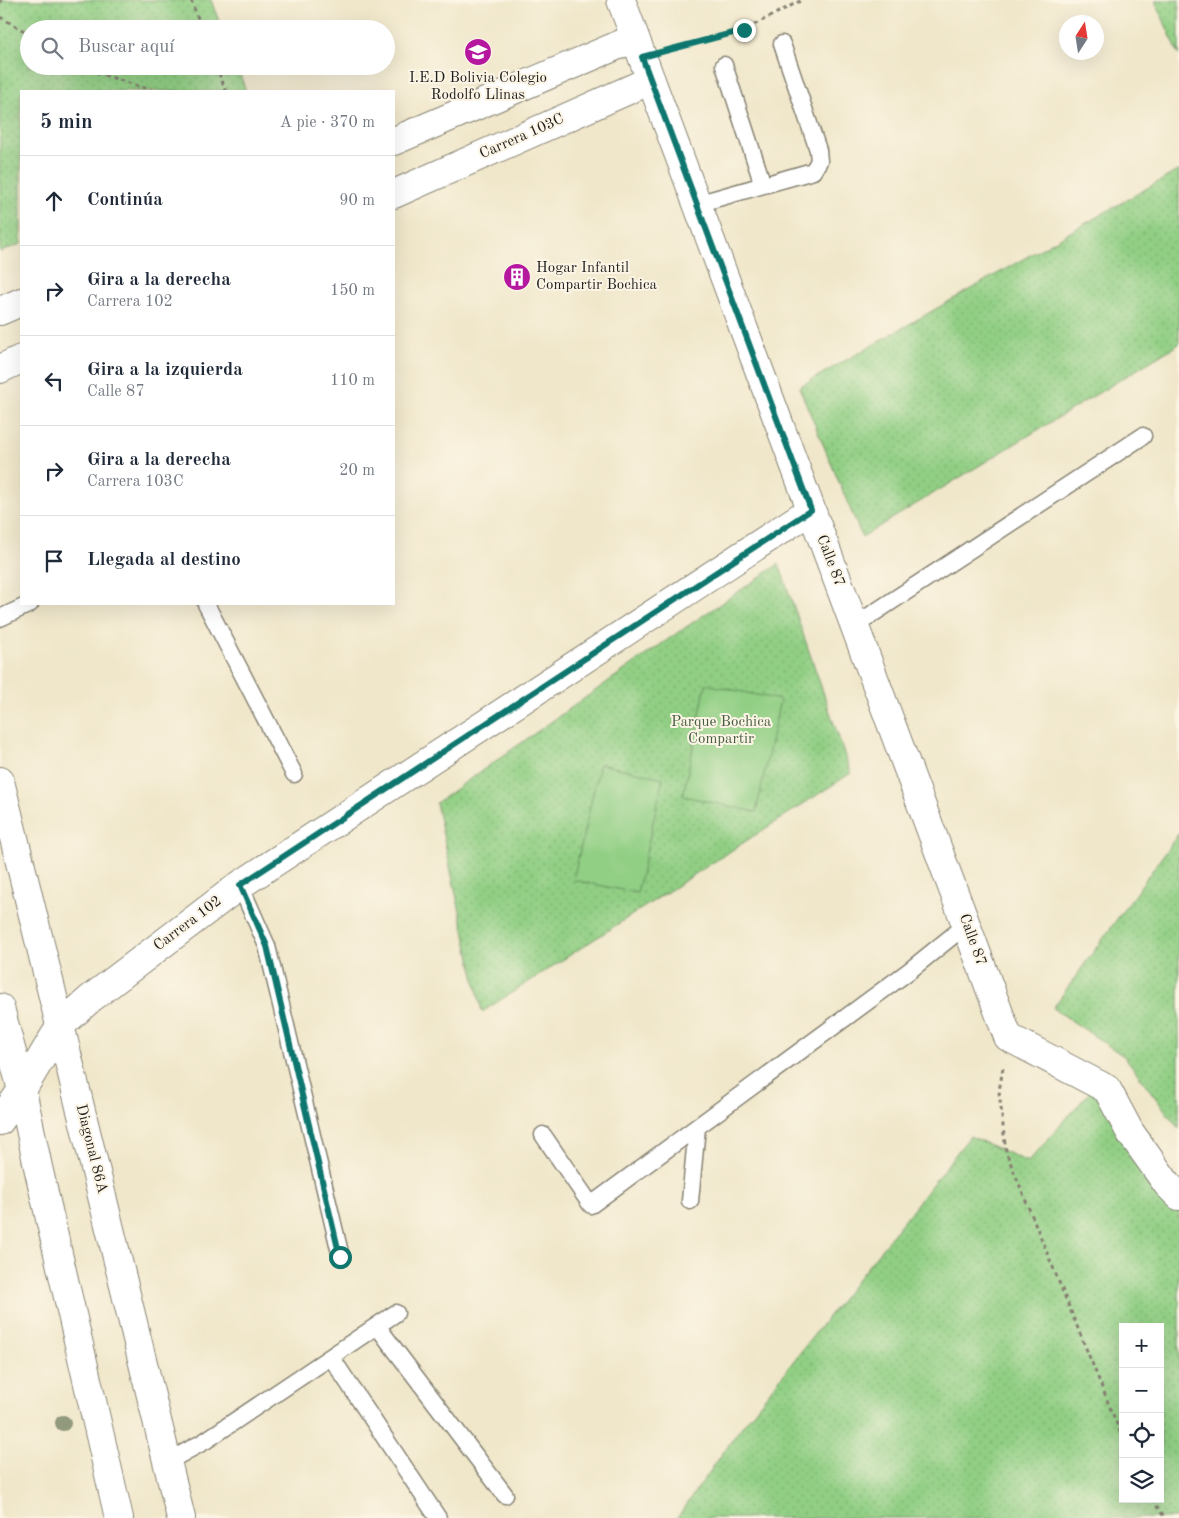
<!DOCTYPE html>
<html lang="es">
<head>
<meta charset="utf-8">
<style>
  body { margin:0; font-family:"Old Standard TT",serif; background:#f6f6f7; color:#1f2937 }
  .controls { position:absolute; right:15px; bottom:15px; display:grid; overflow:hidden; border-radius:0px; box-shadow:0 5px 20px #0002 }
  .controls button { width:45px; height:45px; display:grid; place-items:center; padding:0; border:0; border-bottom:1px solid #e0e1e3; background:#fff; color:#1f2937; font:25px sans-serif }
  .compass { position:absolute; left:1059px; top:15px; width:45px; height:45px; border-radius:50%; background:#fff; box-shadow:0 5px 20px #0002; rotate:12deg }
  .stop { position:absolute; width:15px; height:15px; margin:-11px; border:4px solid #0f766e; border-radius:50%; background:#fff }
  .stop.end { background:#0f766e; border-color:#fff; box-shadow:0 1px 5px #0008 }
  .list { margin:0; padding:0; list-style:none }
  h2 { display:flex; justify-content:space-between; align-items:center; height:65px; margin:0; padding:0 20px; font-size:21px }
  h2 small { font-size:16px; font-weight:400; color:#747a83 }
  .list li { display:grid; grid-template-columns:32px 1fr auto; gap:15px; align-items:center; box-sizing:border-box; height:90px; padding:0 20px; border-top:1px solid #e0e1e3 }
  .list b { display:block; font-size:19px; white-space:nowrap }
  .list p { margin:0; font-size:16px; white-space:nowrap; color:#747a83 }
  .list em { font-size:16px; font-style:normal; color:#747a83 }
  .icon { flex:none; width:28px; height:28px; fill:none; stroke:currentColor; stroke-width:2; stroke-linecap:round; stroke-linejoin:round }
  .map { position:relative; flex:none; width:1179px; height:1518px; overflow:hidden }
  .search { position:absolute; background:#fff; box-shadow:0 5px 20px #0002; left:20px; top:20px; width:375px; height:55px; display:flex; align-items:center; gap:12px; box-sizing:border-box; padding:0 18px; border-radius:28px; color:#747a83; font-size:19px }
  .panel { position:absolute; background:#fff; box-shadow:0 5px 20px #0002; left:20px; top:90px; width:375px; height:515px; border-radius:0px }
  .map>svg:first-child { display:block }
  .grass { fill:url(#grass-dots); stroke:#567650; fill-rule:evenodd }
  .pitch { fill:#91cf84; stroke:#567650 }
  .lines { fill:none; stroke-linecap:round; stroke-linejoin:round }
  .service-casing { stroke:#868273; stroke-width:19 }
  .minor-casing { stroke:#868273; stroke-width:30 }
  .tertiary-casing { stroke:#868273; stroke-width:30 }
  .path { stroke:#868273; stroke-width:3; stroke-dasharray:4 4; stroke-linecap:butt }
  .service { stroke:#fff; stroke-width:16 }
  .minor { stroke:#fff; stroke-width:28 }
  .tertiary { stroke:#fff; stroke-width:28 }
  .tree { fill:#929a7e }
  .route { stroke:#0f766e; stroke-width:6 }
  .labels { text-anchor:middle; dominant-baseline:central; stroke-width:4; stroke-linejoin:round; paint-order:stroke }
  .poi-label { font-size:15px; fill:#1c1c1c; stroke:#fcf5e5 }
  .street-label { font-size:15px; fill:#1c1c1c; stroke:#fcf5e5 }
  .park-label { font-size:15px; fill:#455b40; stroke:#fcf5e5 }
</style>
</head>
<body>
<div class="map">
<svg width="1179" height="1518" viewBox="0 0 1179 1518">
  <defs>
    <pattern id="grass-dots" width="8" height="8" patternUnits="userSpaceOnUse" patternTransform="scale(1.25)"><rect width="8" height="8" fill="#91cf84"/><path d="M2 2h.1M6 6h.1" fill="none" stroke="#7cb171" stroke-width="1.8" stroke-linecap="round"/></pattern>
  </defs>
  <rect width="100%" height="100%" fill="#fcf5e5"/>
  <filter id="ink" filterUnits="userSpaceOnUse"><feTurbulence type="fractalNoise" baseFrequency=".02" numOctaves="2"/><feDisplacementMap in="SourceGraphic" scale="10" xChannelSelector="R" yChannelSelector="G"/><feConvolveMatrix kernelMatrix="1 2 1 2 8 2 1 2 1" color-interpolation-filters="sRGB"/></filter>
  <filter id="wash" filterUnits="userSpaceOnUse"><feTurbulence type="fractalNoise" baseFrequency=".0096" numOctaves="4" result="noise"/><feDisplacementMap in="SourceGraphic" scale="20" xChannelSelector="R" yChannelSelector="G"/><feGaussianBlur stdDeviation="1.12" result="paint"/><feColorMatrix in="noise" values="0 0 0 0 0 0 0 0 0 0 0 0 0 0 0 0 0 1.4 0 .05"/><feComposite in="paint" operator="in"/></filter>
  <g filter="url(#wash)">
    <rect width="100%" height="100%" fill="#f0e7ca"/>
    <path class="grass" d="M0 0H211L222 29H29V66H237L246 91H21V244L0 252Z
      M1156 0H1179V55L1156 3Z
      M1179 170V344L862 537 799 387Z
      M779 564 851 773 482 1012 436 803 670 638Z
      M1179 833V1129L1125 1057 1053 1008Z
      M1095 1086 1179 1202V1518H677L737 1433 970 1136 1028 1162ZM1123 1327H1160V1499H1123Z"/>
    <path class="pitch" d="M706 684 780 700 756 812 683 796Z
      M600 764 663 778 637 893 573 880Z"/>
  </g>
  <g filter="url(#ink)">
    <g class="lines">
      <g class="service-casing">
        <path id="service" d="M724 65 763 185
          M697 204 813 171 819 161 818 150 782 44
          M206 604 294 774
          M0 618 30 604
          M854 626 1143 436
          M240 885 267 946 341 1257
          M543 1135 591 1205 909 971 966 925
          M690 1201 697 1127
          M377 1326 505 1495
          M331 1357 438 1518
          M167 1462 205 1441 396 1313"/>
      </g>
      <g class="minor-casing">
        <path id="minor" d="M621 0 1008 1037 1107 1089 1130 1132 1167 1184 1179 1196
          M394 141 635 38
          M394 194 651 80
          M0 311 21 302
          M0 369 21 359
          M61 1025 90 999 240 885 811 510"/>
      </g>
      <g class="tertiary-casing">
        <path id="tertiary" d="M0 781 181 1518
          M0 1008 22 1090 38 1167 119 1518
          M0 1121 22 1090 61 1025"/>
      </g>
      <path class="path" d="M191 0 202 29
        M0 3 1 0
        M0 17 29 34
        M670 49 744 30 802 0
        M82 66 88 70 154 91
        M216 66 226 91
        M1003 1068 999 1091 1006 1152 1123 1439
        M1152 1499 1165 1518"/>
      <use href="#service" class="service"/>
      <use href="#minor" class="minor"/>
      <use href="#tertiary" class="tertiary"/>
    </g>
    <circle class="tree" cx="63" cy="1423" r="8"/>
  </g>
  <g class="lines" filter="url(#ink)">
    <path class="route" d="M340 1257 267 946 240 885 811 510 642 57 744 30"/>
  </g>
  <defs>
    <g id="school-disc" transform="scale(1.4375)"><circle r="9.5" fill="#b5179e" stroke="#fcf5e5"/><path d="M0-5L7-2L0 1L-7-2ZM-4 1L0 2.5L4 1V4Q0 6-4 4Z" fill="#fff"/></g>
    <g id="building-disc" transform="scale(1.4375)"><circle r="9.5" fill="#b5179e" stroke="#fcf5e5"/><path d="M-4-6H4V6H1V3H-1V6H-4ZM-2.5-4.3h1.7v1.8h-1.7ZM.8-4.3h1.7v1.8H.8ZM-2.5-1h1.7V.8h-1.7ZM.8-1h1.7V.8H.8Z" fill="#fff"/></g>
  </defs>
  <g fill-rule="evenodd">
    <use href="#school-disc" x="478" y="52"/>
    <use href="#building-disc" x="517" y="277"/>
  </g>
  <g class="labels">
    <g class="poi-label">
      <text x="478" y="78">I.E.D Bolivia Colegio<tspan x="478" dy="17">Rodolfo Llinas</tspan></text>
      <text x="536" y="268" text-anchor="start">Hogar Infantil<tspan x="536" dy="17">Compartir Bochica</tspan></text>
    </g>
    <g class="street-label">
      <text transform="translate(522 137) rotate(-24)">Carrera 103C</text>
      <text transform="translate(830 561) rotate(69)">Calle 87</text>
      <text transform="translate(188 924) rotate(-37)">Carrera 102</text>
      <text transform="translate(972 940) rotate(70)">Calle 87</text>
      <text transform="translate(91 1149) rotate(76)">Diagonal 86A</text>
    </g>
    <g class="park-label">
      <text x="721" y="722">Parque Bochica<tspan x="721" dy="17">Compartir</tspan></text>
    </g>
  </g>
</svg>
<div class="controls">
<button>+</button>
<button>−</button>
<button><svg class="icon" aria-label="locate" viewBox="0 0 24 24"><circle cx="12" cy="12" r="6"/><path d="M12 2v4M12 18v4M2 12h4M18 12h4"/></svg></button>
<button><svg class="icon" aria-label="layers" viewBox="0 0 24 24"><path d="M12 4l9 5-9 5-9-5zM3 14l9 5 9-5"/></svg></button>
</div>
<svg class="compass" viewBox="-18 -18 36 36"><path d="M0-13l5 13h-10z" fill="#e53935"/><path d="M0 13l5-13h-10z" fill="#747a83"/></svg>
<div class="stop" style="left:340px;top:1257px"></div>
<div class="stop end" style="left:744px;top:30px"></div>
<div class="search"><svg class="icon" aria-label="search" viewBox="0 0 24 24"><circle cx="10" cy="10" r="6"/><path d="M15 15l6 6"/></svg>Buscar aquí</div>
<section class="panel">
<h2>5 min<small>A pie · 370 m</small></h2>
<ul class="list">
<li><svg class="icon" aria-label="ahead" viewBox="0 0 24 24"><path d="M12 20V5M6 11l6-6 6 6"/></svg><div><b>Continúa</b></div><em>90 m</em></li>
<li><svg class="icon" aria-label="right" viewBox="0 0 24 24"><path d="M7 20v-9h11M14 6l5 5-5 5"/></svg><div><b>Gira a la derecha</b><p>Carrera 102</p></div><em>150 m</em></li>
<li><svg class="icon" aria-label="left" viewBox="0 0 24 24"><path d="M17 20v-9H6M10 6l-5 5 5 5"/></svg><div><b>Gira a la izquierda</b><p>Calle 87</p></div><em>110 m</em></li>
<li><svg class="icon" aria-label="right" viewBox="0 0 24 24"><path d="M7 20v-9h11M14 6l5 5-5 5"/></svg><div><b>Gira a la derecha</b><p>Carrera 103C</p></div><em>20 m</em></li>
<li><svg class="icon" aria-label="arrive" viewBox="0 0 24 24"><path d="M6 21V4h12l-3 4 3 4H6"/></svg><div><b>Llegada al destino</b></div></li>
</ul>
</section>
</div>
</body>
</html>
